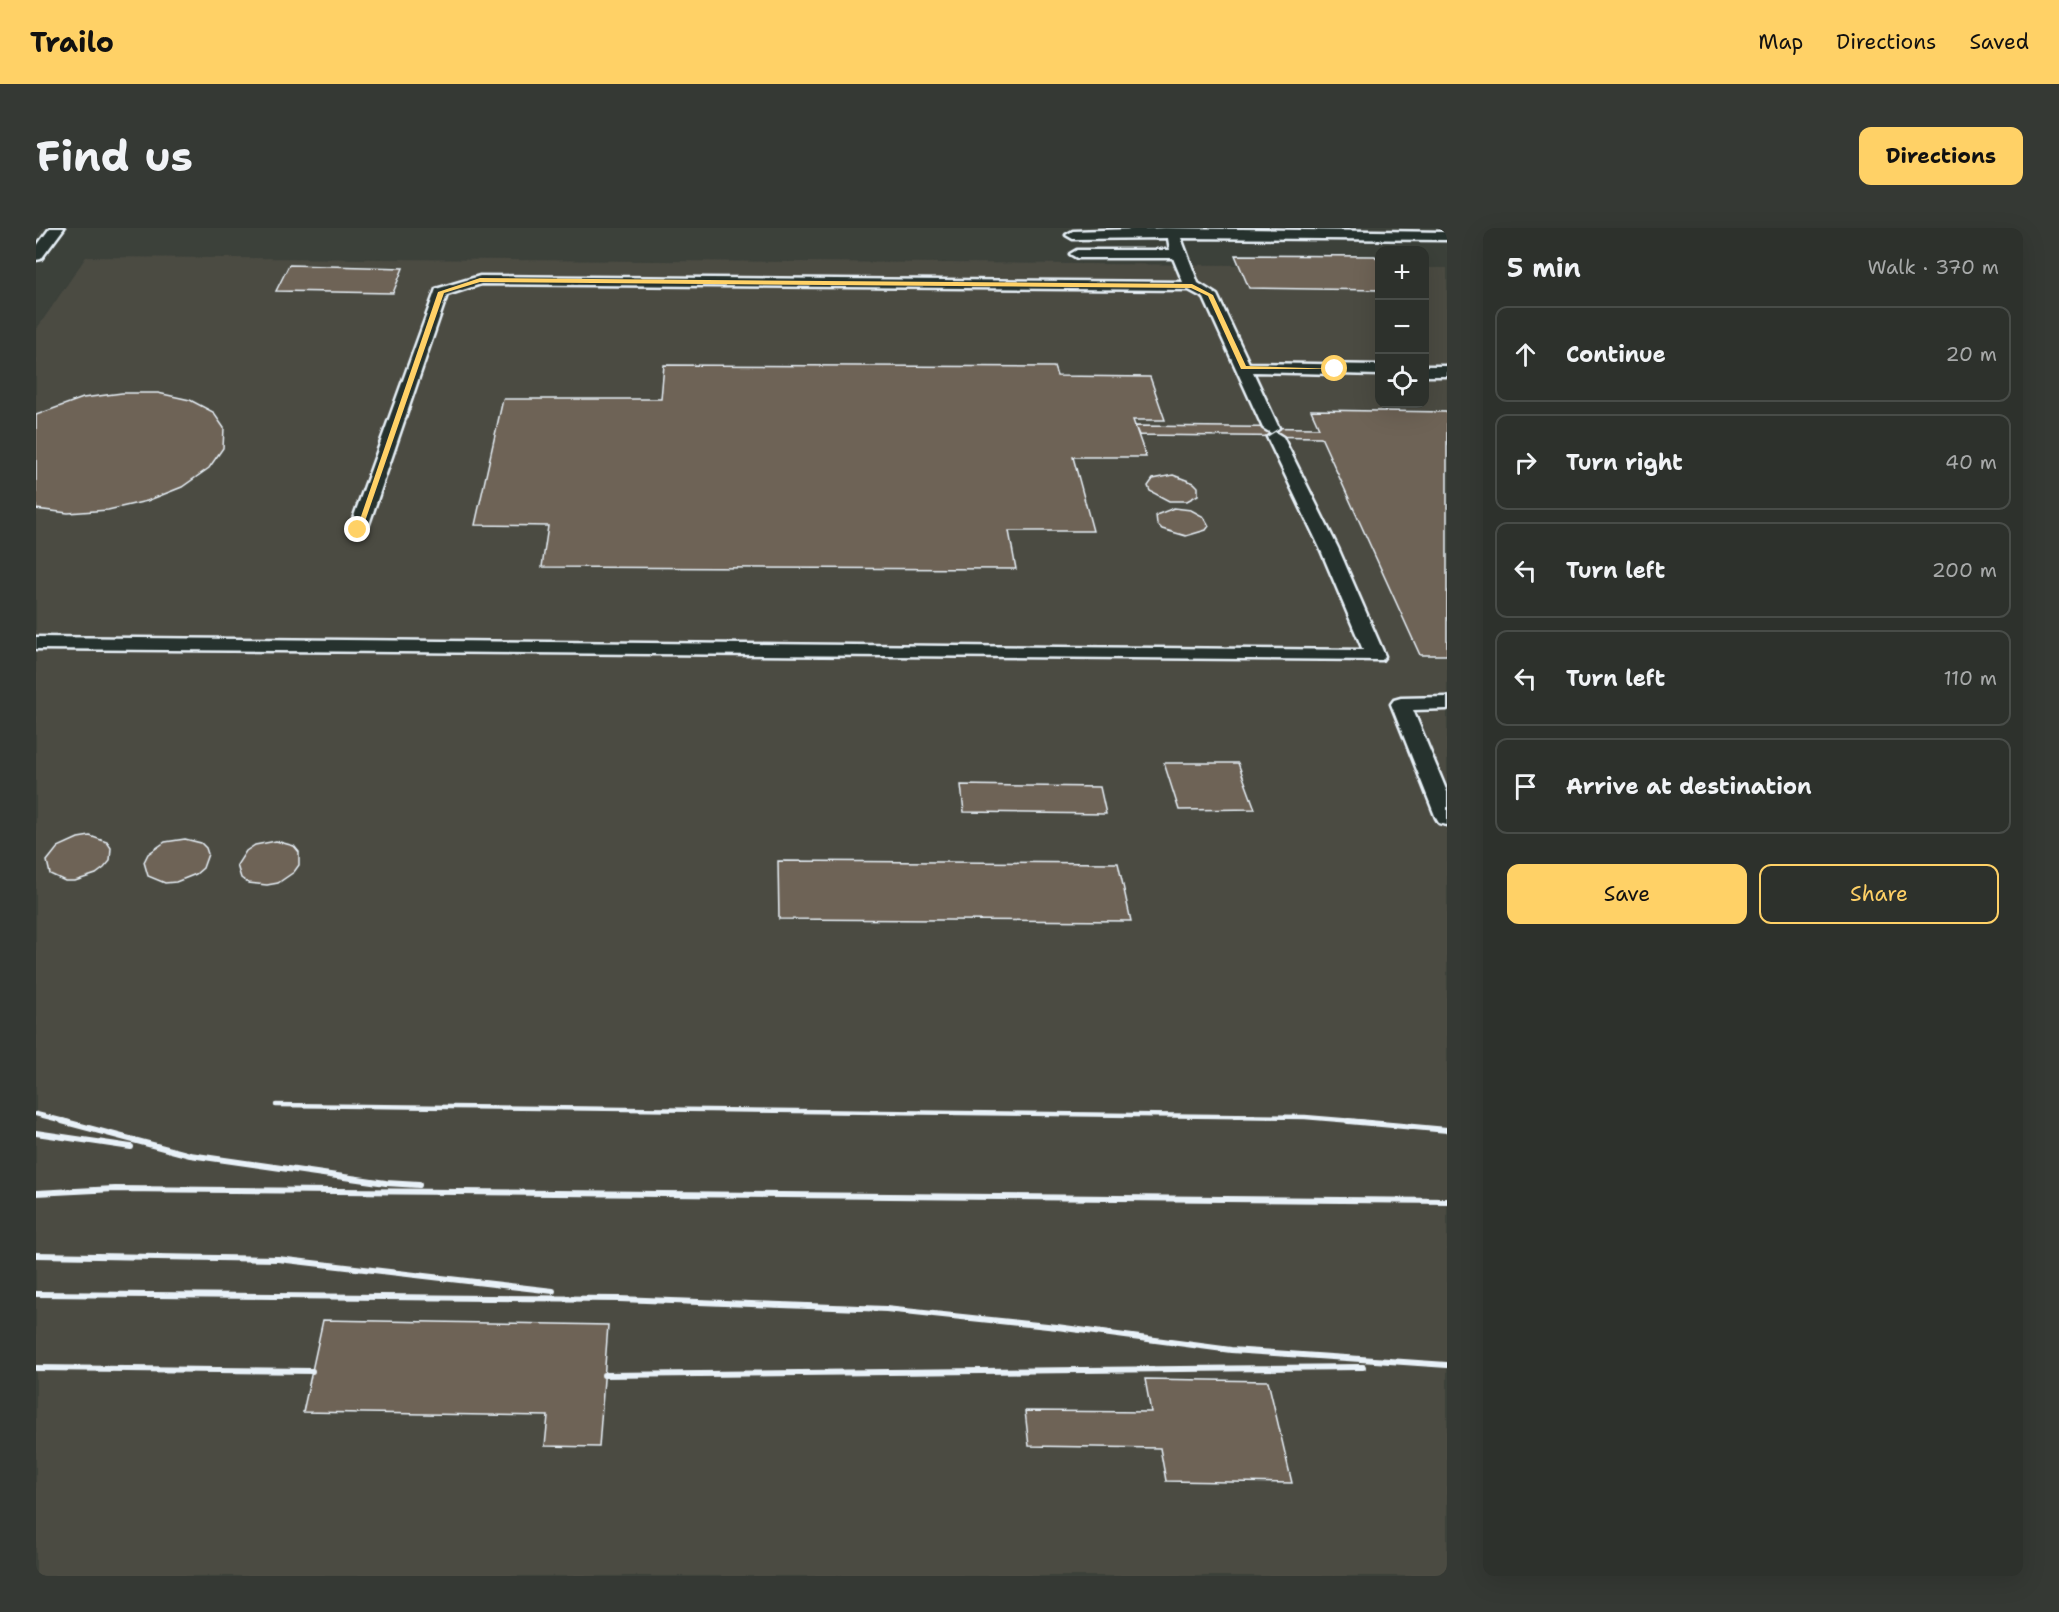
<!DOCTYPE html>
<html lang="en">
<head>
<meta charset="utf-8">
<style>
  body { margin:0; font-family:"Shantell Sans",sans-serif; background:#353934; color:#f1f3f6 }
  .controls { position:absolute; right:18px; top:18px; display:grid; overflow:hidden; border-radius:12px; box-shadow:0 6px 24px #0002 }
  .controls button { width:54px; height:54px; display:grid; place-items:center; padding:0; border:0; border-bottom:2px solid #484c48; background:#2d312c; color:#f1f3f6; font:30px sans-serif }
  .stop { position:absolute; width:18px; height:18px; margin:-14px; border:4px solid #ffd166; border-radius:50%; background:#fff }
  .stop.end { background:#ffd166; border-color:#fff; box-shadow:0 2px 6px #0008 }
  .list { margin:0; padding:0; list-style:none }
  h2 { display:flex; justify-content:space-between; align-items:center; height:78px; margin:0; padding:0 24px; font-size:26px }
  h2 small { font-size:20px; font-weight:400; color:#a7a9a9 }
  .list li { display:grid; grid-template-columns:39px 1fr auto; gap:18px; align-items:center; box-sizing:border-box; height:96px; margin:0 12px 12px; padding:0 12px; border:2px solid #484c48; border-radius:12px }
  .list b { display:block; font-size:22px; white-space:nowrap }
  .list em { font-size:20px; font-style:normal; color:#a7a9a9 }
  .actions { display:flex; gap:12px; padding:18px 24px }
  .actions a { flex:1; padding:14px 0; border:2px solid #ffd166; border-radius:12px; text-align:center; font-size:21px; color:#ffd166 }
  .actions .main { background:#ffd166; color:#111 }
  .icon { flex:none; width:33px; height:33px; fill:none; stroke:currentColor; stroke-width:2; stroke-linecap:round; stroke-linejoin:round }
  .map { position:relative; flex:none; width:1411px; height:1348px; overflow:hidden; border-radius:12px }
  header { display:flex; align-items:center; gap:36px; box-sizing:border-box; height:84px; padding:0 30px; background:#ffd166; color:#111 }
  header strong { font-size:28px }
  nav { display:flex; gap:33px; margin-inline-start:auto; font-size:21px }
  .intro { display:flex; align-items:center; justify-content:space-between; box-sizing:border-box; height:144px; padding:0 36px }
  h1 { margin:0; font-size:42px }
  .button { padding:15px 27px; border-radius:12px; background:#ffd166; color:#111; font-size:21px; font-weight:700 }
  main { display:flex; gap:36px; padding:0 36px }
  aside { flex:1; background:#2d312c; border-radius:12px; box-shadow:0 6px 24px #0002 }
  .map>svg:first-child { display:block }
  .built { fill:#4b4b43 }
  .building { fill:#6e6357; stroke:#e8f1f8; stroke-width:1.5 }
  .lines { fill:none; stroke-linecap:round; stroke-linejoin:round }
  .service-casing { stroke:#e8f1f8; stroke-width:5 }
  .service { fill:#26332d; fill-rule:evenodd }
  .rail-far1 { stroke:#e8f1f8; stroke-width:4.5 }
  .rail { stroke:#e8f1f8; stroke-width:6 }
  .route { fill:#ffd166 }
</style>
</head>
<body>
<header>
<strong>Trailo</strong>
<nav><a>Map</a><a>Directions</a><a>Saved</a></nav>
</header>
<div class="intro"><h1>Find us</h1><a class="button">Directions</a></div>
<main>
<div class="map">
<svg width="1411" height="1348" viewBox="0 0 1411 1348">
  <rect width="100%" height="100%" fill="#3c413a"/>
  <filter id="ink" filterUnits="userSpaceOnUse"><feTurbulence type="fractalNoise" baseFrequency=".0167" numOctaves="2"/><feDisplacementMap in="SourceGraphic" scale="12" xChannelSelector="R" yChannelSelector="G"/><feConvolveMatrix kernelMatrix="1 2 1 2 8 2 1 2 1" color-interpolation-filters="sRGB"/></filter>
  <g filter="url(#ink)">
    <path class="built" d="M1199 27 1339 28 1344 35V176H1388L1389 40H1411V1348H0V102L50 29 1202 37Z"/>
    <path class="building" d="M1199 27 1339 28 1344 35V62L1213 60Z
      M253 37 367 40 357 65 240 63Z
      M628 137 1018 139 1021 148 1114 149 1129 192H1097L1110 229H1037L1057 303H973L980 341 506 339 512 298 439 297 467 171H625Z
      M86 165H122L154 172 177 184 188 200 187 220 173 240 146 259 111 273 72 282 32 285 0 281V187L47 170Z
      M1275 182 1411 184V427H1384L1285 209 1103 207 1099 198 1283 200Z
      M1137 247 1158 255 1162 259V267L1151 273H1133L1114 263 1112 258 1117 251Z
      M1138 280 1155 282 1168 289 1173 298 1170 302 1150 308 1126 301 1121 296 1120 287Z
      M1128 535H1202L1219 581 1143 582Z
      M925 557 1064 559 1070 586 928 584Z
      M54 608 71 614 75 620 74 633 68 640 60 646 39 653H29L14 646 11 633 22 619 42 610Z
      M149 611 165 615 170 620 172 626 167 640 160 646 140 654 129 655 112 648 108 634 112 626 129 614Z
      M240 613 258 618 263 624V637L258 644 242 655 231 657 212 655 205 650 201 637 210 623 219 617Z
      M742 633 1082 635 1095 693 743 691Z
      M287 1092 572 1097 563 1219 509 1218 512 1188 267 1184Z
      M1109 1151 1232 1153 1256 1255 1130 1253 1124 1220 993 1218 989 1183 1115 1184Z"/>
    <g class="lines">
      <g class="service-casing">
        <path id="service" d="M14 0H28L5 31 0 32V19Z
          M1129 0 1411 4V12L1145 10 1162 55 1181 67 1213 135 1344 137V147L1217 144 1243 200 1235 205 1227 200 1168 70 1153 62 445 56 411 67 331 302 322 307 313 302 400 61 444 48 1147 54 1137 30H1041L1034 26 1041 22H1134L1132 10 1037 11 1030 7 1037 3Z
          M1388 138H1411V148H1388Z
          M1239 204 1247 209 1302 320 1349 428 1346 432 0 421V409L1327 422 1284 320 1231 209Z
          M1411 469V481L1377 482 1411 564V597L1403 595 1400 590 1355 476 1358 472 1365 470Z"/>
      </g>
      <use href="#service" class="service"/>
      <path class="rail-far1" d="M240 877 1269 889 1329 894
        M0 886 32 894"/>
      <path class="rail" d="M26 893 154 927 350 955 383 957
        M1312 893 1411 902
        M0 905 95 919
        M0 965 79 961 1411 973
        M0 1027 242 1031 517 1063
        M0 1066 583 1071 850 1081 1021 1099 1195 1122 1411 1137
        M0 1140 276 1143
        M568 1147 1327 1139"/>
    </g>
  </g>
  <path class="route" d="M444 50 1156 56 1177 67 1210 138 1302 141H1205L1172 68 1155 60 444 54 408 65 326 302 320 303 402 64Z"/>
</svg>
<div class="controls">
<button>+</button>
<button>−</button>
<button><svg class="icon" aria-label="locate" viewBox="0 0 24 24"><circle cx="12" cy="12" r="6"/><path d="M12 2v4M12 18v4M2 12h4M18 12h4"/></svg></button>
</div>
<div class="stop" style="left:1299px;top:141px"></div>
<div class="stop end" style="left:322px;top:302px"></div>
</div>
<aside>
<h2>5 min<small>Walk · 370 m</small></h2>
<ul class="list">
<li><svg class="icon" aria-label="ahead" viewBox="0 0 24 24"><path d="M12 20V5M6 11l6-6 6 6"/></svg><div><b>Continue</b></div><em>20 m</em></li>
<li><svg class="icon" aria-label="right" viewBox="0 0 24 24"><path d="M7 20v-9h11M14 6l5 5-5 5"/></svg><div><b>Turn right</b></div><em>40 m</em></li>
<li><svg class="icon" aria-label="left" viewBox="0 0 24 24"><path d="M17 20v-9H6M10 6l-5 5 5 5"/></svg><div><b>Turn left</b></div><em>200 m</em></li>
<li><svg class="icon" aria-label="left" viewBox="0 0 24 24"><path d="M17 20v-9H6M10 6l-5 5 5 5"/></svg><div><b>Turn left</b></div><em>110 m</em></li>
<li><svg class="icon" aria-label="arrive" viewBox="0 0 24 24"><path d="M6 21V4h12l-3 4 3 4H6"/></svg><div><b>Arrive at destination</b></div></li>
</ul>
<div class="actions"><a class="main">Save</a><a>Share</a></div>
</aside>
</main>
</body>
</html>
